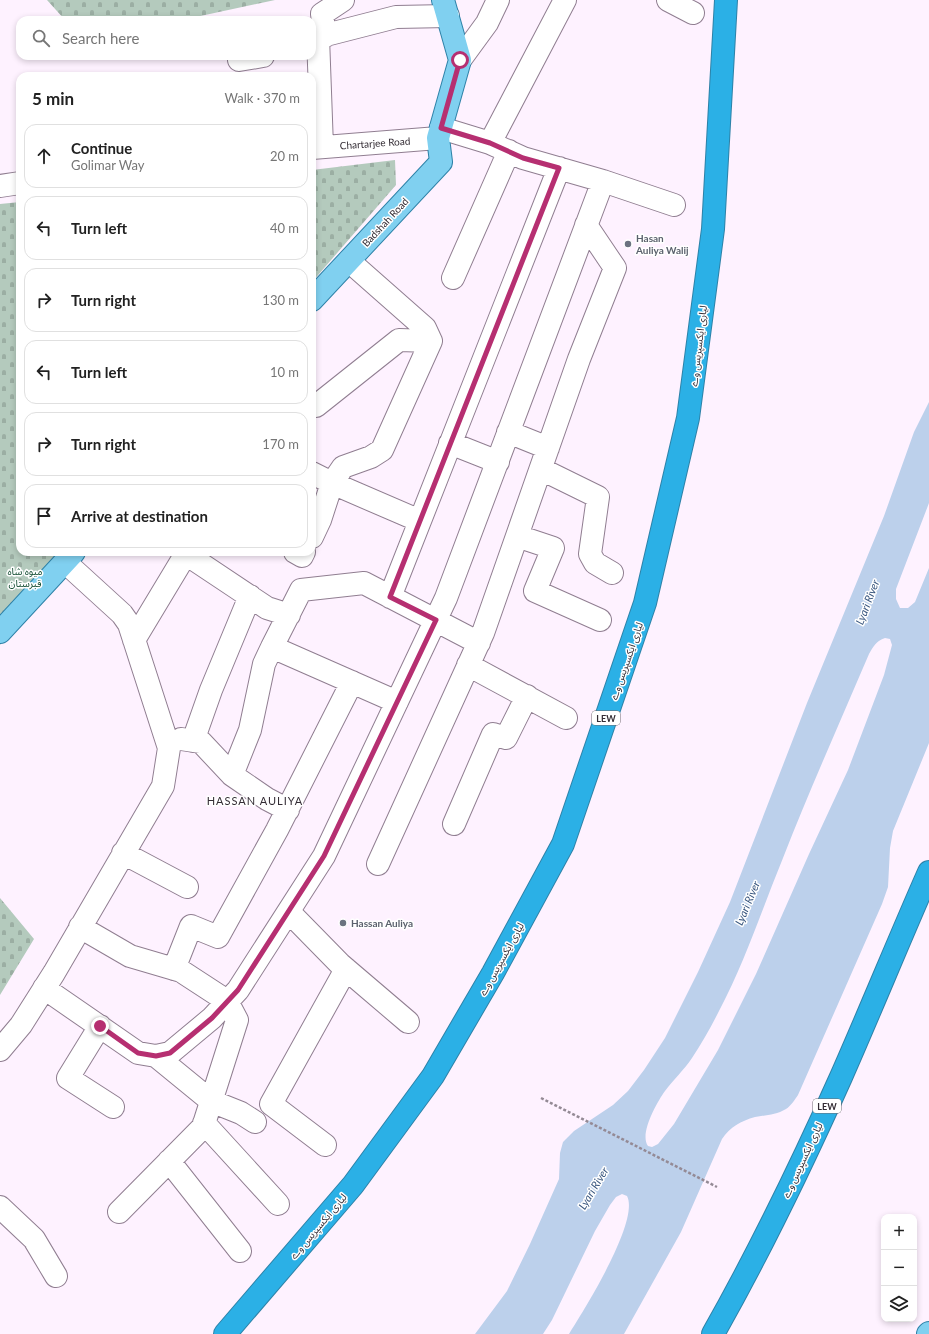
<!DOCTYPE html>
<html lang="en">
<head>
<meta charset="utf-8">
<style>
  body { margin:0; font-family:Lato,"Noto Sans Arabic",sans-serif; background:#f6f6f6; color:#222 }
  .controls { position:absolute; right:12px; bottom:12px; display:grid; overflow:hidden; border-radius:8px; box-shadow:0 2px 6px #0003 }
  .controls button { width:36px; height:36px; display:grid; place-items:center; padding:0; border:0; border-bottom:1px solid #e0e0e0; background:#fff; color:#222; font:20px sans-serif }
  .stop { position:absolute; width:12px; height:12px; margin:-9px; border:3px solid #b62f71; border-radius:50%; background:#fff }
  .stop.end { background:#b62f71; border-color:#fff; box-shadow:0 1px 4px #0008 }
  .list { margin:0; padding:0; list-style:none }
  h2 { display:flex; justify-content:space-between; align-items:center; height:52px; margin:0; padding:0 16px; font-size:17px }
  h2 small { font-size:13px; font-weight:400; color:#767676 }
  .list li { display:grid; grid-template-columns:26px 1fr auto; gap:12px; align-items:center; box-sizing:border-box; height:64px; margin:0 8px 8px; padding:0 8px; border:1px solid #e0e0e0; border-radius:12px }
  .list b { display:block; font-size:15px; white-space:nowrap }
  .list p { margin:0; font-size:13px; white-space:nowrap; color:#767676 }
  .list em { font-size:13px; font-style:normal; color:#767676 }
  .icon { flex:none; width:22px; height:22px; fill:none; stroke:currentColor; stroke-width:2; stroke-linecap:round; stroke-linejoin:round }
  .map { position:relative; flex:none; width:929px; height:1334px; overflow:hidden }
  .search { position:absolute; background:#fff; box-shadow:0 2px 6px #0003; left:16px; top:16px; width:300px; height:44px; display:flex; align-items:center; gap:10px; box-sizing:border-box; padding:0 14px; border-radius:12px; color:#767676; font-size:15px }
  .panel { position:absolute; background:#fff; box-shadow:0 2px 6px #0003; left:16px; top:72px; width:300px; height:484px; border-radius:12px }
  .map>svg:first-child { display:block }
  .cemetery { fill:url(#cemetery-stones) }
  .water { fill:#bcd0eb; fill-rule:evenodd }
  .lines { fill:none; stroke-linecap:round; stroke-linejoin:round }
  .minor-casing { stroke:#907e91; stroke-width:24 }
  .major-casing { stroke:#2e82a8; stroke-width:24 }
  .highway-casing { stroke:#2e82a8; stroke-width:24 }
  .path { stroke:#948a95; stroke-width:2.5; stroke-dasharray:3 2; stroke-linecap:butt }
  .minor { stroke:#fff; stroke-width:22 }
  .major { stroke:#80d0f0; stroke-width:22 }
  .highway { stroke:#2bb0e6; stroke-width:22 }
  .route { stroke:#b62f71; stroke-width:5 }
  .worship-dot { fill:#6b7280; stroke:#fff; stroke-width:1.5 }
  .labels { text-anchor:middle; dominant-baseline:central; stroke-width:3; stroke-linejoin:round; paint-order:stroke }
  .shield { fill:#fff; stroke:#706b71; stroke-width:1 }
  .shield-label { font-size:9px; font-weight:bold; fill:#332c34 }
  .street-label { font-size:10px; fill:#332c34; stroke:#fff }
  .worship-label { font-size:10px; font-weight:bold; fill:#5b616d; stroke:#fff; text-anchor:start }
  .park-label { font-size:10px; fill:#114b30; stroke:#fff }
  .water-label { font-size:11px; font-style:italic; fill:#3a577f; stroke:#fff }
  .neighbourhood-label { font-size:11px; letter-spacing:1px; fill:#332c34; stroke:#fff }
</style>
</head>
<body>
<div class="map">
<svg width="929" height="1334" viewBox="0 0 929 1334">
  <defs>
    <pattern id="cemetery-stones" width="16" height="16" patternUnits="userSpaceOnUse"><rect width="16" height="16" fill="#b4cabd"/><path d="M2 7V4a2 2 0 0 1 4 0v3zM10 15v-3a2 2 0 0 1 4 0v3z" fill="#9baea3"/></pattern>
  </defs>
  <rect width="100%" height="100%" fill="#fef2ff"/>
  <path class="cemetery" d="M47 0H275L182 20H65Z
    M395 160 396 185 312 282V170Z
    M20 202V552H80L0 645V204Z
    M0 898 34 939 0 995Z"/>
  <path class="water" d="M929 402V503L896 589V599L900 608H908L915 602 929 568V743L893 831 890 848 888 887 882 904 798 1095C795 1099 791 1106 786 1109 776 1115 766 1115 755 1117 741 1121 730 1127 722 1139L681 1232 624 1334H569C584 1310 640 1221 627 1196L622 1194 616 1197 610 1205 595 1231 552 1320 543 1334H475L507 1291 530 1244 559 1179 560 1153 563 1142 574 1131 613 1105 628 1091 644 1070 665 1038 698 972 730 902 807 703 884 516 914 432ZM885 638 890 639 892 645 884 675 848 770 809 854 756 974 718 1050 674 1124 658 1144 652 1147 648 1146C639 1134 657 1102 665 1091 673 1080 684 1070 692 1058 702 1043 711 1027 719 1011 745 962 762 909 783 858 810 789 840 722 869 654 873 647 876 641 885 638Z"/>
  <g class="lines">
    <g class="minor-casing">
      <path id="minor" d="M668 0 693 13
        M325 36 322 14 343 0
        M239 60 263 56
        M460 60 487 23 498 0
        M441 128 490 143 523 158 603 181 674 205
        M490 143 565 0
        M322 147 318 37 396 17 448 16
        M312 148 438 138
        M0 186 20 183
        M453 278 509 151
        M316 406 399 340 431 341
        M508 432 548 448
        M450 443 498 462
        M541 469 598 497 590 554 595 563 612 573
        M312 473 332 483 420 521
        M517 536 553 548 535 591 600 620
        M312 537 320 520 332 483 343 467 371 457 382 450 431 341 425 328 349 261
        M183 552 267 608 289 615
        M295 552 302 556 304 552
        M390 597 559 168
        M134 640 187 552
        M468 665 566 718
        M397 702 272 647 301 590 364 583 479 643
        M181 739 201 742 232 775 267 799 288 810
        M193 741 211 690 250 596
        M232 775 250 730 264 664 272 647
        M454 824 493 734 506 738 527 696
        M123 853 187 887
        M378 864 483 633 579 359 615 268 586 225
        M289 912 340 964 408 1022
        M80 927 130 956 181 971 227 1001 237 1020 203 1127 119 1212
        M174 969 191 926 218 937 277 830 352 682
        M44 988 138 1053 156 1056 170 1053 212 1018 238 990 324 856 446 598 603 181
        M100 1026 68 1078 113 1107
        M0 1050 21 1025 54 973 163 786 169 748 129 624 122 614 65 562
        M156 1056 211 1101 241 1113 255 1122
        M204 1123 278 1204
        M325 1145 271 1104 346 969
        M169 1161 240 1251
        M0 1207 34 1239 56 1276"/>
    </g>
    <g class="major-casing">
      <path id="major" d="M312 300 441 162 438 138 460 60 443 0
        M0 632 74 552
        M928 1334 929 1333"/>
    </g>
    <g class="highway-casing">
      <path id="highway" d="M225 1334 353 1185 433 1076 493 973 563 844 645 603 688 418 713 229 726 0
        M713 1334C760 1251 802 1164 841 1077 871 1009 899 940 929 872"/>
    </g>
    <path class="path" d="M541 1098 717 1187"/>
    <use href="#minor" class="minor"/>
    <use href="#major" class="major"/>
    <use href="#highway" class="highway"/>
  </g>
  <g class="lines">
    <path class="route" d="M100 1026 138 1053 156 1056 170 1053 212 1018 238 990 324 856 436 620 390 597 559 168 523 158 490 143 441 128 460 60"/>
  </g>
  <g class="worship-dot">
    <circle cx="628" cy="244" r="4"/>
    <circle cx="343" cy="923" r="4"/>
  </g>
  <g class="labels">
    <g class="shield">
      <rect x="592" y="711" width="28" height="14" rx="3"/>
      <rect x="813" y="1099" width="28" height="14" rx="3"/>
    </g>
    <g class="shield-label">
      <text x="606" y="718">LEW</text>
      <text x="827" y="1106">LEW</text>
    </g>
    <g class="street-label">
      <text transform="translate(375 143) rotate(-4)">Chartarjee Road</text>
      <text transform="translate(385 222) rotate(-47)">Badshah Road</text>
      <text transform="translate(698 346) rotate(-83)">لیاری ایکسپریس وے</text>
      <text transform="translate(626 661) rotate(-71)">لیاری ایکسپریس وے</text>
      <text transform="translate(501 959) rotate(-61)">لیاری ایکسپریس وے</text>
      <text transform="translate(802 1160) rotate(-65)">لیاری ایکسپریس وے</text>
      <text transform="translate(318 1226) rotate(-50)">لیاری ایکسپریس وے</text>
    </g>
    <g class="worship-label">
      <text x="636" y="238">Hasan<tspan x="636" dy="12">Auliya Walij</tspan></text>
      <text x="351" y="923">Hassan Auliya</text>
    </g>
    <g class="park-label">
      <text x="25" y="571">میوہ شاہ<tspan x="25" dy="12">قبرستان</tspan></text>
    </g>
    <g class="water-label">
      <text transform="translate(867 602) rotate(-69)">Lyari River</text>
      <text transform="translate(747 903) rotate(-67)">Lyari River</text>
      <text transform="translate(593 1188) rotate(-59)">Lyari River</text>
    </g>
    <g class="neighbourhood-label">
      <text x="255" y="800">HASSAN AULIYA</text>
    </g>
  </g>
</svg>
<div class="controls">
<button>+</button>
<button>−</button>
<button><svg class="icon" aria-label="layers" viewBox="0 0 24 24"><path d="M12 4l9 5-9 5-9-5zM3 14l9 5 9-5"/></svg></button>
</div>
<div class="stop" style="left:460px;top:60px"></div>
<div class="stop end" style="left:100px;top:1026px"></div>
<div class="search"><svg class="icon" aria-label="search" viewBox="0 0 24 24"><circle cx="10" cy="10" r="6"/><path d="M15 15l6 6"/></svg>Search here</div>
<section class="panel">
<h2>5 min<small>Walk · 370 m</small></h2>
<ul class="list">
<li><svg class="icon" aria-label="ahead" viewBox="0 0 24 24"><path d="M12 20V5M6 11l6-6 6 6"/></svg><div><b>Continue</b><p>Golimar Way</p></div><em>20 m</em></li>
<li><svg class="icon" aria-label="left" viewBox="0 0 24 24"><path d="M17 20v-9H6M10 6l-5 5 5 5"/></svg><div><b>Turn left</b></div><em>40 m</em></li>
<li><svg class="icon" aria-label="right" viewBox="0 0 24 24"><path d="M7 20v-9h11M14 6l5 5-5 5"/></svg><div><b>Turn right</b></div><em>130 m</em></li>
<li><svg class="icon" aria-label="left" viewBox="0 0 24 24"><path d="M17 20v-9H6M10 6l-5 5 5 5"/></svg><div><b>Turn left</b></div><em>10 m</em></li>
<li><svg class="icon" aria-label="right" viewBox="0 0 24 24"><path d="M7 20v-9h11M14 6l5 5-5 5"/></svg><div><b>Turn right</b></div><em>170 m</em></li>
<li><svg class="icon" aria-label="arrive" viewBox="0 0 24 24"><path d="M6 21V4h12l-3 4 3 4H6"/></svg><div><b>Arrive at destination</b></div></li>
</ul>
</section>
</div>
</body>
</html>
